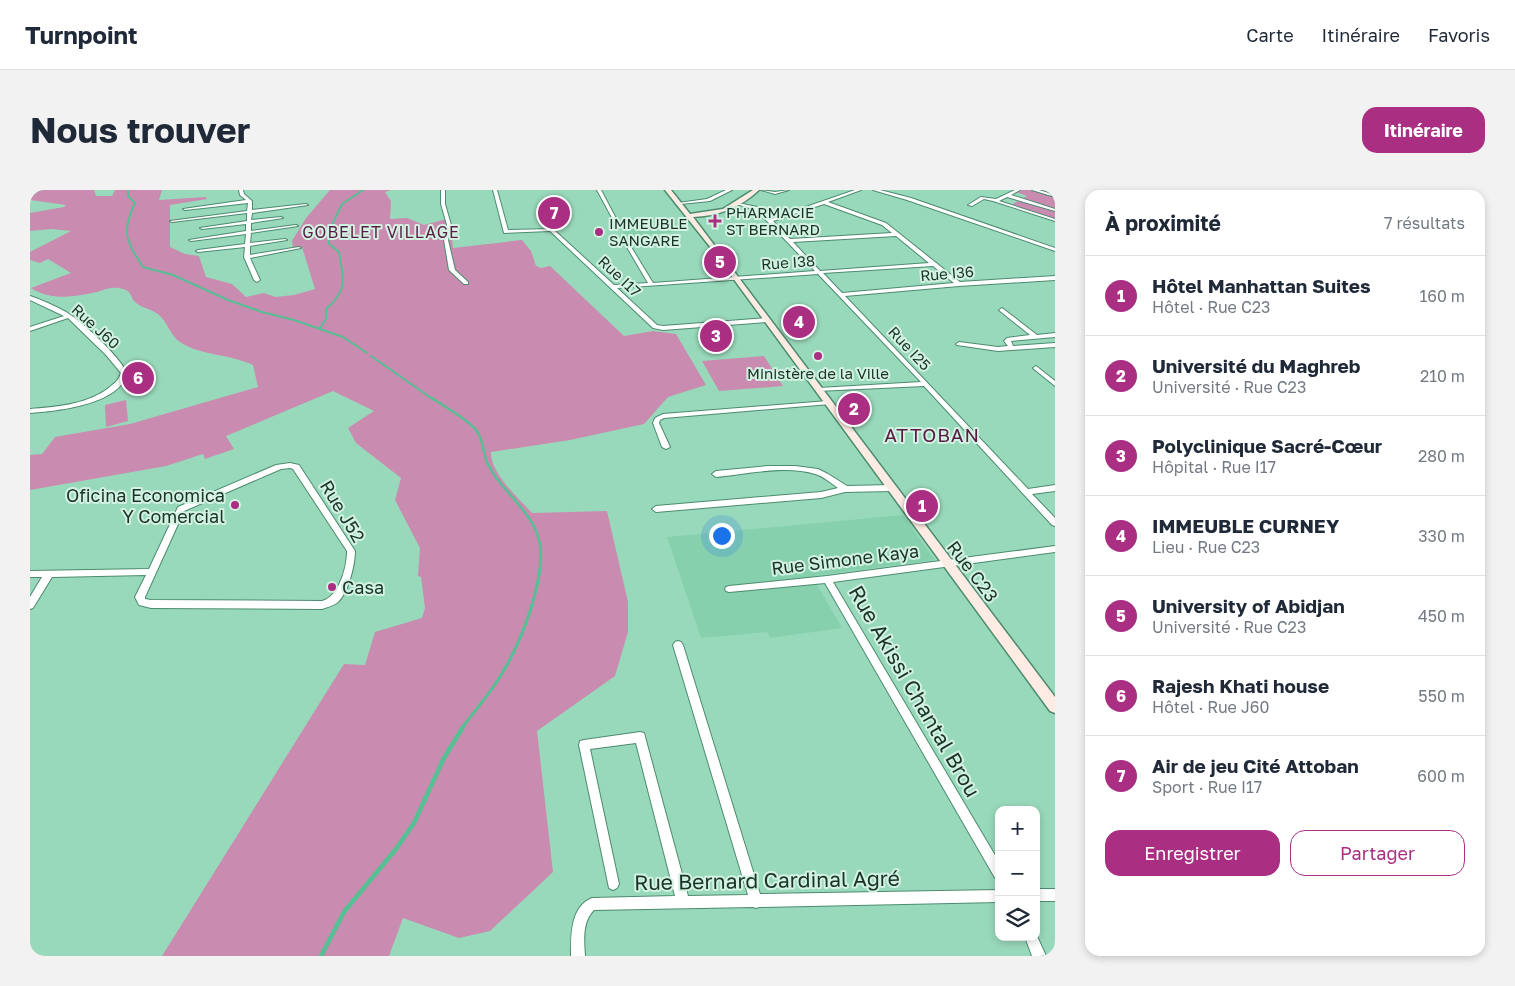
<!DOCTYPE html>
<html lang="fr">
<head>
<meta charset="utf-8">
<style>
  body { margin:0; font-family:"Golos Text",sans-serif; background:#f2f2f3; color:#1f2937 }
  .controls { position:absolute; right:15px; bottom:15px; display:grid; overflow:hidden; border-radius:10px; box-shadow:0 2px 8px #0003 }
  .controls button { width:45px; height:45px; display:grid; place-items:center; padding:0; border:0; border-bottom:1px solid #e0e1e3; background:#fff; color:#1f2937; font:25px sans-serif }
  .you { position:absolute; left:691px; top:345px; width:18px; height:18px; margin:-12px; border:4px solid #fff; border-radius:50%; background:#1a73e8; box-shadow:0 0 0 8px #1a73e833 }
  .badge { display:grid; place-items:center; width:32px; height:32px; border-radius:50%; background:#aa2f82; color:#fff; font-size:16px; font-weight:700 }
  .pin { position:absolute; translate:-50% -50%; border:2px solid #fff; box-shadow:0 1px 5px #0006 }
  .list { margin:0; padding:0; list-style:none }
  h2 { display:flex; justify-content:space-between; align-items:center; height:65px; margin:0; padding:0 20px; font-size:21px }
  h2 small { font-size:16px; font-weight:400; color:#747a83 }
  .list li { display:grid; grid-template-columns:32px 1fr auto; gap:15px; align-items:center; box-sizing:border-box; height:80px; padding:0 20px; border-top:1px solid #e0e1e3 }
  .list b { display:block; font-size:19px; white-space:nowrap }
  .list p { margin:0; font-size:16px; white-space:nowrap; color:#747a83 }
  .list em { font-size:16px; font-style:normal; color:#747a83 }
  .actions { display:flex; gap:10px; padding:15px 20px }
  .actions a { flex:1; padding:11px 0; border:1px solid #aa2f82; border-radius:15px; text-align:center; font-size:18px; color:#aa2f82 }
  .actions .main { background:#aa2f82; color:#fff }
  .icon { flex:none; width:28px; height:28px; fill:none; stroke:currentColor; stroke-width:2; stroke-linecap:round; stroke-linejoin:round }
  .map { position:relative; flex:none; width:1025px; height:766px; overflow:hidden; border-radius:15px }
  header { display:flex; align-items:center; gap:30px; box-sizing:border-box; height:70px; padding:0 25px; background:#fff; border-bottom:1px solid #e0e1e3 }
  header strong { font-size:24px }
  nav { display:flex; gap:28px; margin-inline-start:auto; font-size:18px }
  .intro { display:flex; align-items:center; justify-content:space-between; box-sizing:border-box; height:120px; padding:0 30px }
  h1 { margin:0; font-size:35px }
  .button { padding:12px 22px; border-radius:15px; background:#aa2f82; color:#fff; font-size:18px; font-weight:700 }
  main { display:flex; gap:30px; padding:0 30px }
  aside { flex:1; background:#fff; border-radius:15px; box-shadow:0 2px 8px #0003 }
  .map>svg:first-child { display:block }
  .built { fill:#86d0ae }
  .green { fill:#c98baf }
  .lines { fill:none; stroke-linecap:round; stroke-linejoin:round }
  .stream-far3 { stroke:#57bf94; stroke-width:2 }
  .stream-far2 { stroke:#57bf94; stroke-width:2.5 }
  .stream-far1 { stroke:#57bf94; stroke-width:3 }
  .stream { stroke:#57bf94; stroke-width:4.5 }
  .street-casing { stroke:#4c8b6f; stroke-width:2 }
  .secondary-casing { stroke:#4c8b6f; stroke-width:3 }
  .street { fill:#fff; fill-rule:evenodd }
  .secondary { fill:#feece4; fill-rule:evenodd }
  .poi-dot { fill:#aa2f82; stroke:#d3f2e2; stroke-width:2 }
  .labels { text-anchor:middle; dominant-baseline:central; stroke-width:4; stroke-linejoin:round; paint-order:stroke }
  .far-poi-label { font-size:15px; fill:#193327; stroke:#d3f2e2; text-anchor:start }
  .far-street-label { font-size:15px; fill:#193327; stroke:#d3f2e2 }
  .far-neighbourhood-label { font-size:16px; letter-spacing:1px; fill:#581d44; stroke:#d3f2e2 }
  .poi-label { font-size:18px; fill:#193327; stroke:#d3f2e2; text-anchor:end }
  .street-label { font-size:18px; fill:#193327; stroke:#d3f2e2 }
  .neighbourhood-label { font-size:19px; letter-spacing:1px; fill:#581d44; stroke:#d3f2e2 }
  .near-street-label { font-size:21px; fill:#193327; stroke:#d3f2e2 }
</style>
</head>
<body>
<header>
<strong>Turnpoint</strong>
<nav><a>Carte</a><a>Itinéraire</a><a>Favoris</a></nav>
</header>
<div class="intro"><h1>Nous trouver</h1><a class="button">Itinéraire</a></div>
<main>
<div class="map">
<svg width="1025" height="766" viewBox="0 0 1025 766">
  <rect width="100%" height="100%" fill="#99d9bb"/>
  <path class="built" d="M642 34 647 42 595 46 590 37Z
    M873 325 905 370 782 386 812 438 740 448 737 442 671 448 637 347Z"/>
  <path class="green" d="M4 0H64L66 6H82L85 0H132L129 10 176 7 177 9 140 15V57L155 64 169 66 176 87 202 94 216 107 234 103 245 107 264 105 285 99 272 57 263 58 262 51 276 28 300 0H361L355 2 361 11 360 29 377 28 394 35 417 29 415 47 422 48 423 58 492 50 501 61 506 76 511 78 520 76 594 146 623 141 646 144 676 195 638 207 614 234 540 250 461 262C460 283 488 308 502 323L577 321 598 412V442L585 486 507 541 523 682 460 741 429 748 373 728 359 766H132L314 474 335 475 345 442 392 428 395 418 391 387 388 386 390 358 365 310 371 288 326 253 318 238 344 221 303 201 196 246 204 259 175 269 173 264 136 276 0 300V265L12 264 25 247 100 234 228 197 223 175C200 164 171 166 150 152 141 146 137 132 129 125 122 119 111 118 105 112 100 107 102 101 93 99 84 96 76 99 67 102 45 107 21 111 1 98L41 83 18 69 10 73 0 70V62L41 41 22 39 0 41V23L34 17 36 15 0 10V2Z
    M988 0H1025V29L981 15 997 6 983 1Z
    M734 166 753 196 689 201 672 171Z
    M96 210 98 231 76 237 75 215Z"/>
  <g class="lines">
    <path class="stream-far3" d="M98 0V6L105 13C91 42 96 51 113 77L143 85 198 110 232 122 264 130 313 147 337 163
      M290 138 296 129V119C319 100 313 88 309 62L299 54V41L312 14 333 0
      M341 166 404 210"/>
    <path class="stream-far2" d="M402 208C416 218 435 227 446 240 454 250 452 260 457 272 470 302 505 321 510 355"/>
    <path class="stream-far1" d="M432 538C445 520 460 504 471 485 491 453 515 392 510 354"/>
    <path class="stream" d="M291 766 314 722 366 659 384 633 414 568 433 537"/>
    <g class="street-casing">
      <path id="street" d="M209 0H213L214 4 222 11V20L276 14 278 15 222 23 221 30 251 27 253 28 221 33V41L266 35 268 36 221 43 220 53 255 49 257 50 220 56V65L269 57 271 58 220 68 230 90 227 92 224 90 214 67 215 57 168 62 166 61 168 60 215 54 216 44 161 51 159 50 216 41V34L172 39 170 38 217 31V23L142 32 140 31 217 21 218 13 155 20 153 19 216 10 210 5Z
        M411 0H415V14L421 35 418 50 425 80 438 92V94H434L419 80 414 50 417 35 411 14Z
        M463 0H467L478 40 523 39 584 95 618 93 591 47 593 46 595 47 623 93 785 81 738 32 723 19 706 14 708 13 727 17 741 29 825 0H831L798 12 856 33 930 92 1025 86V90L929 96 815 106 998 299 1025 295V301L1002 304 1025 328V336L1022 335 894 196 787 201 786 200 789 198 891 192 788 84 587 98 627 135 633 136 736 128 739 130 736 132 633 140 623 138 520 41 474 43ZM794 14 852 35 862 43 760 49 743 31ZM866 46 899 73 790 81 763 52ZM903 76 924 93 812 103 793 83Z
        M567 0H571L591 38 587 37Z
        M696 0H702L680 11 650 14 648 13 677 9Z
        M731 0 745 2 759 0 745 4Z
        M843 0H850L881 8 1025 58V61L877 10Z
        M985 0H990L981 5 1025 19V21L977 7 969 11 1025 29V31L963 11 954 9 942 16 938 15 951 7 966 9Z
        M1002 0H1009L1025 5V7Z
        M0 106C12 110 25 116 36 122 53 132 88 165 97 183 90 215 26 221 0 223V219C26 217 53 215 76 200 82 195 89 191 91 183L76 165 38 128 0 141V137L34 126 0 110Z
        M972 118 1007 145 1025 143V147L981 151 983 156 1025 153V157L968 161 927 155 926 154 929 152 968 157 978 156 974 151 977 148 1000 145 970 121 969 120Z
        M1006 176 1025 191V196L1004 179 1003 178Z
        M798 211 801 213 800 214 634 228 630 230 629 233 640 257 636 259 632 257 623 233 625 228 633 224Z
        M260 273 269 275 325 361C325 375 318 404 307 413 302 416 297 417 292 419L121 418 109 415 105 407 116 385 22 387 3 418 0 419V407L12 387H0V381L119 379 148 317 246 275ZM260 278 263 279 317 361C317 377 309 407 292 411L121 410 115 409V407L154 321 251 279Z
        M738 276H765L788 279 798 284 817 296 862 295 866 298 862 301 815 302 791 308 626 322 622 319 626 316 791 302 808 298C801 293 793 286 785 284 756 275 716 284 686 287L682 284 686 281Z
        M1025 356V362L803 392 969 672V690L965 688 795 393 699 402 696 401 695 399 696 397 699 396 797 386Z
        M648 451 651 452 653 455 730 704 969 700V712L729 717 726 718 723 717 564 720C552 732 554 750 555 766H541C541 746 540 717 562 708L645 706 606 553 560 559 589 694 587 698 583 700 579 698 549 555 550 551 554 550 610 542 614 543 658 706 718 705 643 455 645 452Z
        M1006 699H1025V711H1006Z
        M1006 744 1016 766H1002L995 747H1006Z"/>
    </g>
    <g class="secondary-casing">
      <path id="secondary" d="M635 0H641L660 24 693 19 723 0H729C710 18 688 26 663 27L1025 507V523L1020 521 681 58Z"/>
    </g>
    <use href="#street" class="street"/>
    <use href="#secondary" class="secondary"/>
  </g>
  <g class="poi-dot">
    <path d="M682.5 23.5h5v5h5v5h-5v5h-5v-5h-5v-5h5z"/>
    <circle cx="569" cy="42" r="5"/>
    <circle cx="788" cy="166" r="5"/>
    <circle cx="205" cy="315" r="5"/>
    <circle cx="302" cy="397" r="5"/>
  </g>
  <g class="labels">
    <g class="far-poi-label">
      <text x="696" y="22">PHARMACIE<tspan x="696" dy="17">ST BERNARD</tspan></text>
      <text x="579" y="33">IMMEUBLE<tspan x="579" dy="17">SANGARE</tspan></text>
      <text x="788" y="183" text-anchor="middle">Ministère de la Ville</text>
    </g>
    <g class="far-street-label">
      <text transform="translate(758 72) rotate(-4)">Rue I38</text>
      <text transform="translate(917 83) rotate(-5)">Rue I36</text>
      <text transform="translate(590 86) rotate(43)">Rue I17</text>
      <text transform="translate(66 136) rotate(42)">Rue J60</text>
      <text transform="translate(880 158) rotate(47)">Rue I25</text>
    </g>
    <g class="far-neighbourhood-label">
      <text x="351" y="42">GOBELET VILLAGE</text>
    </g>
    <g class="poi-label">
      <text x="195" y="305">Oficina Economica<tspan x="195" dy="21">Y Comercial</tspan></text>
      <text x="312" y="397" text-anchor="start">Casa</text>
    </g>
    <g class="street-label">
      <text transform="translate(313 321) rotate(59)">Rue J52</text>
      <text transform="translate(815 369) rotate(-7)">Rue Simone Kaya</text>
      <text transform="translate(943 381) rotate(53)">Rue C23</text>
    </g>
    <g class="neighbourhood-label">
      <text x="902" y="244">ATTOBAN</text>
    </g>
    <g class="near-street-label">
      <text transform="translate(885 501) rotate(60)">Rue Akissi Chantal Brou</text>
      <text transform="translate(737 690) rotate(-1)">Rue Bernard Cardinal Agré</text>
    </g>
  </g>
</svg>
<div class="controls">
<button>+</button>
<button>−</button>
<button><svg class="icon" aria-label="layers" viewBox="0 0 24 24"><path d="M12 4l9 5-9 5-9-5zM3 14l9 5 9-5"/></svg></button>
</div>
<div class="you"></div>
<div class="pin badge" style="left:892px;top:316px">1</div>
<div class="pin badge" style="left:824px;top:219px">2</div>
<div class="pin badge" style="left:686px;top:146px">3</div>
<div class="pin badge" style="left:769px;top:132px">4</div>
<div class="pin badge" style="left:690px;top:72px">5</div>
<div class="pin badge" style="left:108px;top:188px">6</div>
<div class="pin badge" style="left:524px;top:23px">7</div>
</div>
<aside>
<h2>À proximité<small>7 résultats</small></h2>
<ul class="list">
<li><span class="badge">1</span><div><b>Hôtel Manhattan Suites</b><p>Hôtel · Rue C23</p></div><em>160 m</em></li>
<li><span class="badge">2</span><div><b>Université du Maghreb</b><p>Université · Rue C23</p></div><em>210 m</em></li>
<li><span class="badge">3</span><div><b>Polyclinique Sacré-Cœur</b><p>Hôpital · Rue I17</p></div><em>280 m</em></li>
<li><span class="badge">4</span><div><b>IMMEUBLE CURNEY</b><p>Lieu · Rue C23</p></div><em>330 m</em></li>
<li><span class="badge">5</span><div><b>University of Abidjan</b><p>Université · Rue C23</p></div><em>450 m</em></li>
<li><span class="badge">6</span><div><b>Rajesh Khati house</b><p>Hôtel · Rue J60</p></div><em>550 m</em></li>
<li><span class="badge">7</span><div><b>Air de jeu Cité Attoban</b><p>Sport · Rue I17</p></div><em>600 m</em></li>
</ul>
<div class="actions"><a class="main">Enregistrer</a><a>Partager</a></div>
</aside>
</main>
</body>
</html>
